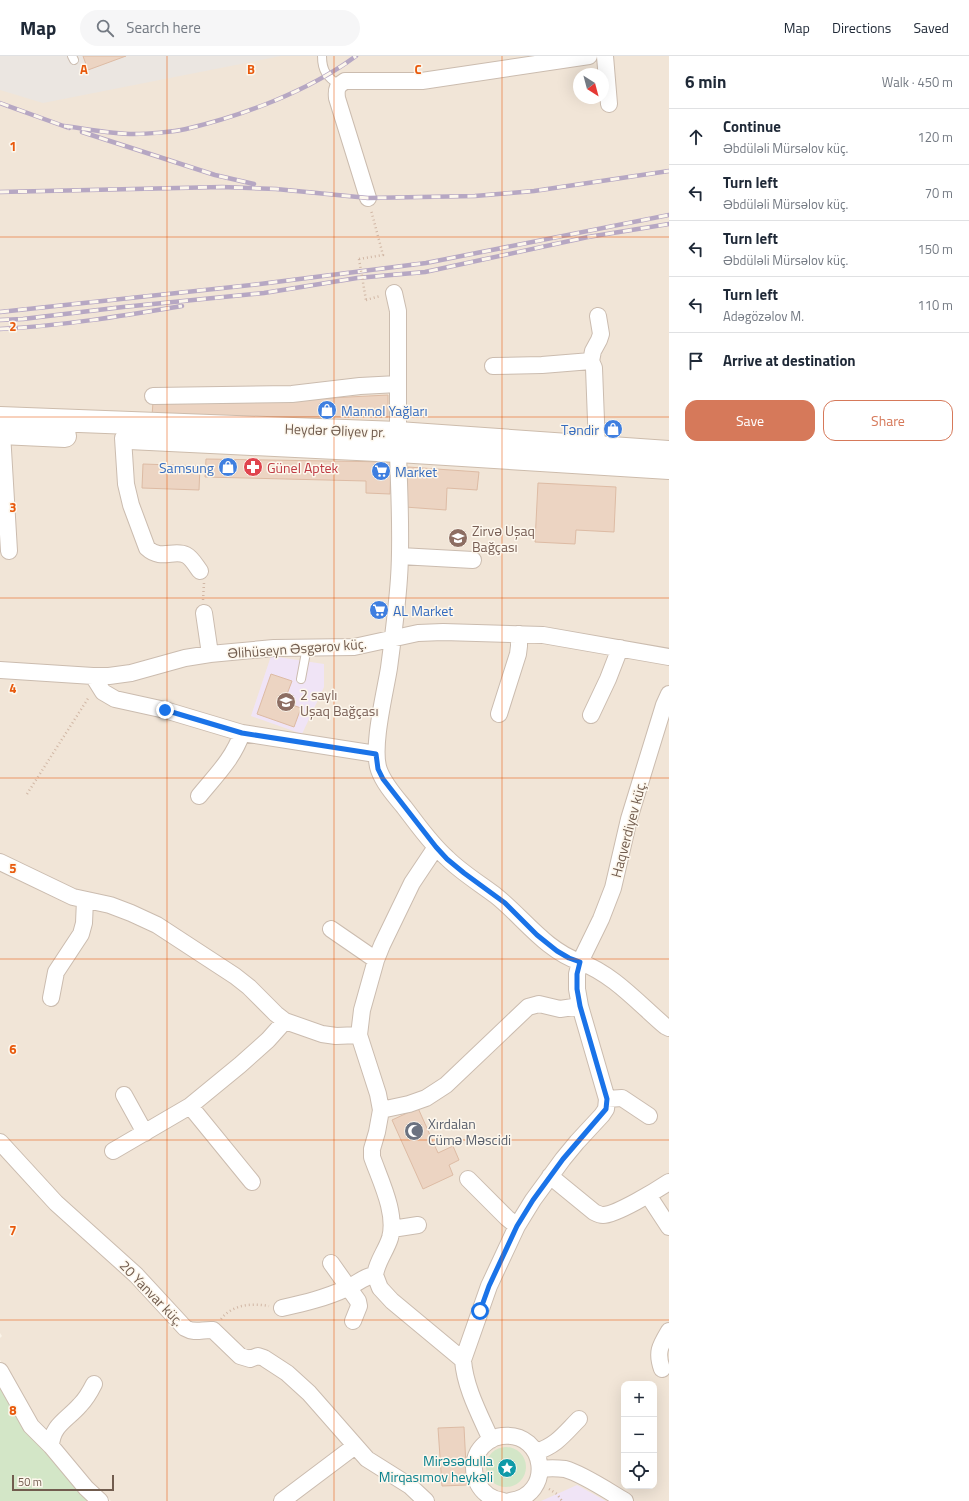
<!DOCTYPE html>
<html lang="en">
<head>
<meta charset="utf-8">
<style>
  body { margin:0; font-family:"Titillium Web",sans-serif; background:#f6f6f7; color:#1f2937 }
  .controls { position:absolute; right:12px; bottom:12px; display:grid; overflow:hidden; border-radius:8px; box-shadow:0 4px 16px #0002 }
  .controls button { width:36px; height:36px; display:grid; place-items:center; padding:0; border:0; border-bottom:1px solid #e0e1e3; background:#fff; color:#1f2937; font:20px sans-serif }
  .compass { position:absolute; left:573px; top:12px; width:36px; height:36px; border-radius:50%; background:#fff; box-shadow:0 4px 16px #0002; rotate:144deg }
  .scale { position:absolute; left:12px; bottom:10px; width:102px; box-sizing:border-box; padding-left:4px; border:2px solid #715c4e; border-top:0; font-size:11px; line-height:14px; white-space:nowrap; color:#715c4e; -webkit-text-stroke:3px #fdf7ed; paint-order:stroke }
  .stop { position:absolute; width:12px; height:12px; margin:-9px; border:3px solid #1a73e8; border-radius:50%; background:#fff }
  .stop.end { background:#1a73e8; border-color:#fff; box-shadow:0 1px 4px #0008 }
  .list { margin:0; padding:0; list-style:none }
  h2 { display:flex; justify-content:space-between; align-items:center; height:52px; margin:0; padding:0 16px; font-size:17px }
  h2 small { font-size:13px; font-weight:400; color:#747a83 }
  .list li { display:grid; grid-template-columns:26px 1fr auto; gap:12px; align-items:center; box-sizing:border-box; height:56px; padding:0 16px; border-top:1px solid #e0e1e3 }
  .list b { display:block; font-size:15px; white-space:nowrap }
  .list p { margin:0; font-size:13px; white-space:nowrap; color:#747a83 }
  .list em { font-size:13px; font-style:normal; color:#747a83 }
  .actions { display:flex; gap:8px; padding:12px 16px }
  .actions a { flex:1; padding:9px 0; border:1px solid #d6795a; border-radius:12px; text-align:center; font-size:14px; color:#d6795a }
  .actions .main { background:#d6795a; color:#fff }
  .icon { flex:none; width:22px; height:22px; fill:none; stroke:currentColor; stroke-width:2; stroke-linecap:round; stroke-linejoin:round }
  .map { position:relative; flex:none; width:669px; height:1445px; overflow:hidden }
  header { display:flex; align-items:center; gap:24px; box-sizing:border-box; height:56px; padding:0 20px; background:#fff; border-bottom:1px solid #e0e1e3 }
  header strong { font-size:19px }
  nav { display:flex; gap:22px; margin-inline-start:auto; font-size:14px }
  .search { width:280px; height:36px; background:#f6f6f7; display:flex; align-items:center; gap:10px; box-sizing:border-box; padding:0 14px; border-radius:22px; color:#747a83; font-size:15px }
  main { display:flex }
  aside { flex:1; background:#fff }
  .map>svg:first-child { display:block }
  .residential { fill:#f1e5d7; fill-rule:evenodd }
  .industrial { fill:#ebe6e1 }
  .education { fill:#f0e4f6 }
  .green { fill:#d3e6c7 }
  .building { fill:#ecd4c2; stroke:#ddbba4 }
  .lines { fill:none; stroke-linecap:round; stroke-linejoin:round }
  .lane-casing { stroke:#cbbcaf; stroke-width:10 }
  .street-casing { stroke:#cbbcaf; stroke-width:18 }
  .secondary-casing { stroke:#cdbcac; stroke-width:24 }
  .path { stroke:#d1b7a5; stroke-width:2.5; stroke-dasharray:1 3; stroke-linecap:butt }
  .lane { stroke:#fff; stroke-width:8 }
  .street { stroke:#fff; stroke-width:16 }
  .secondary { stroke:#fff; stroke-width:22 }
  .rail-casing { stroke:#b6a7c3; stroke-width:4.5 }
  .rail { stroke:#fdf7ed; stroke-width:3; stroke-dasharray:9; stroke-linecap:butt }
  .path-bridge { stroke:#d1b7a5; stroke-width:2.5; stroke-dasharray:1 3; stroke-linecap:butt }
  .route { stroke:#1a73e8; stroke-width:5 }
  .grid { fill:none; stroke:#e8590c; stroke-width:1; stroke-opacity:0.55 }
  .labels { text-anchor:middle; dominant-baseline:central; stroke-width:3; stroke-linejoin:round; paint-order:stroke }
  .shop-label { font-size:14px; fill:#366cbe; stroke:#fdf7ed; text-anchor:start }
  .street-label { font-size:14px; fill:#715c4e; stroke:#fdf7ed }
  .health-label { font-size:14px; fill:#be3a42; stroke:#fdf7ed; text-anchor:start }
  .education-label { font-size:14px; fill:#785e54; stroke:#fdf7ed; text-anchor:start }
  .worship-label { font-size:14px; fill:#5b616d; stroke:#fdf7ed; text-anchor:start }
  .culture-label { font-size:14px; fill:#0d838f; stroke:#fdf7ed; text-anchor:end }
  .grid-label { font-size:13px; text-anchor:middle; font-weight:bold; fill:#e8590c; stroke:#fdf7ed; stroke-width:3; stroke-linejoin:round; paint-order:stroke }
</style>
</head>
<body>
<header>
<strong>Map</strong>
<div class="search"><svg class="icon" aria-label="search" viewBox="0 0 24 24"><circle cx="10" cy="10" r="6"/><path d="M15 15l6 6"/></svg>Search here</div>
<nav><a>Map</a><a>Directions</a><a>Saved</a></nav>
</header>
<main>
<div class="map">
<svg width="669" height="1445" viewBox="0 0 669 1445">
  <rect width="100%" height="100%" fill="#faf3e7"/>
  <path class="residential" d="M0 0H669V1445H111L56 1390 38 1374 0 1304V1282L2 1280 0 1277ZM579 18H603V42H579ZM624 1328H654V1430H624Z"/>
  <path class="industrial" d="M0 0H281L43 47 0 34Z"/>
  <path class="education" d="M271 600 324 608V631L302 678 251 660Z
    M577 1429 606 1445H541L557 1438Z"/>
  <path class="green" d="M0 1310 38 1380 92 1445H0Z
    M486 1411a20 20 0 1 1 40 0a20 20 0 1 1-40 0Z"/>
  <path class="building" d="M83 0H126L88 14Z
    M388 339V361L152 360 153 346 232 347Z
    M206 403 391 406 390 438 366 437V425L205 421Z
    M143 408 200 410 199 434 142 432Z
    M408 411 479 416 477 434 447 432 446 454 405 451Z
    M538 427 616 431 614 476 576 474 575 488 535 486Z
    M271 618 292 625 284 646 301 652 294 671 257 658Z
    M418 1052 438 1097 453 1090 459 1104 449 1109 453 1119 423 1133 392 1064Z
    M464 1371 467 1429 442 1430 438 1372Z"/>
  <g class="lines">
    <g class="lane-casing">
      <path id="lane" d="M72 0 74 4
        M322 0C322 15 327 21 339 29
        M301 623 307 591"/>
    </g>
    <g class="street-casing">
      <path id="street" d="M605 0 609 48
        M368 142 337 42C336 33 337 30 345 25H422L589 0
        M394 237 398 255V377
        M591 305 593 295 599 284 601 278 598 260
        M493 310 542 309 591 305 594 312 597 391
        M153 340 292 338 360 330 398 328
        M2 377 9 495
        M123 382 126 428 131 449 147 492C161 505 174 493 186 499 192 502 196 510 200 515
        M398 395C399 437 402 480 399 522 397 552 393 582 389 612 385 637 371 692 379 714 384 728 395 740 404 751 418 769 430 787 447 802 461 816 479 827 495 839 523 861 545 894 580 906L577 918V933L580 950 607 1043 606 1053 602 1059 577 1086 563 1103 533 1144 517 1170 489 1230 463 1304C465 1332 480 1359 491 1384
        M400 500 473 504
        M204 557 210 598
        M0 614 93 620H109L131 617 185 602 210 598 274 592 354 591 418 577 443 576 543 579 669 601
        M93 620 103 636 115 643 165 654 242 677 376 698
        M669 638 664 649 629 763 613 832 601 863 580 906C613 918 638 947 665 970L669 972
        M499 658 518 598 519 590V578
        M591 659 608 623 620 592
        M199 740C216 719 233 703 242 677
        M0 806 73 841 110 849 131 857 157 869 235 920 249 931 276 958 285 965 322 978 336 980 359 979
        M331 873 376 904
        M51 942 56 916 81 878 84 867 85 844
        M124 1039 145 1077
        M607 1043 622 1042 649 1060
        M190 1050 252 1126
        M381 1054 409 1048 426 1042 446 1029 528 951 539 948 560 953 580 950
        M0 1086 56 1147 136 1219 185 1272C195 1278 203 1273 213 1274L240 1300 250 1303 258 1300 264 1302 287 1317 309 1337 367 1403 410 1430 426 1445
        M113 1095 190 1050 240 1009 268 984 285 965
        M550 1120 594 1156C596 1157 600 1159 603 1159 616 1159 657 1134 669 1126
        M468 1123 507 1162 517 1170
        M648 1139 669 1171
        M392 1173 418 1169
        M331 1207 358 1245 359 1250 353 1265
        M375 1219 380 1232 392 1245 463 1304
        M282 1252C304 1247 326 1242 347 1232 357 1228 364 1220 375 1219 377 1205 386 1195 390 1182 397 1157 380 1124 372 1101V1093L377 1076 381 1054 378 1038 359 979 362 954 376 904 382 889 412 827 436 791
        M662 1313C656 1296 660 1290 669 1275
        M0 1315 31 1370 51 1390
        M94 1328C90 1336 86 1343 80 1349 67 1364 52 1369 51 1390L86 1432 100 1445
        M536 1396C557 1389 564 1378 579 1363
        M540 1413C548 1412 557 1412 565 1413 583 1418 608 1435 625 1445
        M282 1445 355 1390
        M503 1445C480 1442 467 1417 478 1396 483 1388 492 1381 502 1380 547 1375 554 1440 510 1445"/>
    </g>
    <g class="secondary-casing">
      <path id="secondary" d="M0 362 398 377 669 396
        M0 377 65 380
        M129 382 398 395 669 412"/>
    </g>
    <path class="path" d="M359 203 383 199 371 154
      M366 244 380 240
      M203 544 204 527
      M27 738 89 641
      M221 1263C233 1248 252 1247 269 1250
      M549 1433 557 1438 562 1445"/>
    <use href="#lane" class="lane"/>
    <use href="#street" class="street"/>
    <use href="#secondary" class="secondary"/>
    <g class="rail-casing">
      <path id="rail" d="M0 47 69 72
        M64 70C87 73 112 78 134 78 147 78 173 76 186 73 242 60 309 35 356 0
        M82 76 215 119 254 128
        M0 136 222 131 276 133 368 142 475 140 534 135 669 115
        M0 256 260 228 426 207 669 159
        M0 264 23 263 123 251 264 237 357 222 425 216 588 181 669 168
        M0 273C61 270 122 260 182 250"/>
    </g>
    <use href="#rail" class="rail"/>
    <path class="path-bridge" d="M359 203 366 244"/>
  </g>
  <g class="lines">
    <path class="route" d="M165 654 242 677 376 698 378 713 383 723 436 791 447 803 464 817 505 847 537 879 557 895 569 902 580 906 577 918V933L580 950 607 1043 606 1053 563 1103 533 1144 517 1170 489 1230 480 1255"/>
  </g>
  <path class="grid" d="M167 0V1445M334 0V1445M502 0V1445M0 181H669M0 361H669M0 542H669M0 722H669M0 903H669M0 1084H669M0 1264H669"/>
  <defs>
    <g id="shop-disc" transform="scale(1)"><circle r="9.5" fill="#3f7fe0" stroke="#fdf7ed"/><path d="M-5-2.5h2.3a2.7 3.5 0 0 1 5.4 0H5L5.5 6h-11ZM-1.5-2.5h3a1.5 2.3 0 0 0-3 0Z" fill="#fff"/></g>
    <g id="pharmacy-disc" transform="scale(1)"><circle r="9.5" fill="#e0444e" stroke="#fdf7ed"/><path d="M-2-6h4v4h4v4h-4v4h-4v-4h-4v-4h4Z" fill="#fff"/></g>
    <g id="supermarket-disc" transform="scale(1)"><circle r="9.5" fill="#3f7fe0" stroke="#fdf7ed"/><path d="M-6-5.5h2.5l.6 2H6L4.5 2H-2.5L-4.4-4H-6ZM-1.5 3.2a1.3 1.3 0 1 0 .1 0ZM3 3.2a1.3 1.3 0 1 0 .1 0Z" fill="#fff"/></g>
    <g id="school-disc" transform="scale(1)"><circle r="9.5" fill="#8d6e63" stroke="#fdf7ed"/><path d="M0-5L7-2L0 1L-7-2ZM-4 1L0 2.5L4 1V4Q0 6-4 4Z" fill="#fff"/></g>
    <g id="mosque-disc" transform="scale(1)"><circle r="9.5" fill="#6b7280" stroke="#fdf7ed"/><path d="M3.5-4.9A6 6 0 1 0 3.5 4.9A5 5 0 1 1 3.5-4.9Z" fill="#fff"/></g>
    <g id="sight-disc" transform="scale(1)"><circle r="9.5" fill="#0f9aa8" stroke="#fdf7ed"/><path d="M0-6L1.8-2.2L6-1.7L2.9 1.2L3.7 5.4L0 3.3L-3.7 5.4L-2.9 1.2L-6-1.7L-1.8-2.2Z" fill="#fff"/></g>
  </defs>
  <g fill-rule="evenodd">
    <use href="#shop-disc" x="327" y="354"/>
    <use href="#shop-disc" x="613" y="373"/>
    <use href="#shop-disc" x="228" y="411"/>
    <use href="#pharmacy-disc" x="253" y="411"/>
    <use href="#supermarket-disc" x="381" y="415"/>
    <use href="#school-disc" x="458" y="482"/>
    <use href="#supermarket-disc" x="379" y="554"/>
    <use href="#school-disc" x="286" y="646"/>
    <use href="#mosque-disc" x="414" y="1075"/>
    <use href="#sight-disc" x="507" y="1412"/>
  </g>
  <g class="labels">
    <g class="shop-label">
      <text x="341" y="354">Mannol Yağları</text>
      <text x="599" y="373" text-anchor="end">Təndir</text>
      <text x="214" y="411" text-anchor="end">Samsung</text>
      <text x="395" y="415">Market</text>
      <text x="393" y="554">AL Market</text>
    </g>
    <g class="street-label">
      <text transform="translate(335 374) rotate(2)">Heydər Əliyev pr.</text>
      <text transform="translate(297 592) rotate(-4)">Əlihüseyn Əsgərov küç.</text>
      <text transform="translate(628 773) rotate(-75)">Haqverdiyev küç.</text>
      <text transform="translate(152 1237) rotate(46)">20 Yanvar küç.</text>
    </g>
    <g class="health-label">
      <text x="267" y="411">Günel Aptek</text>
    </g>
    <g class="education-label">
      <text x="472" y="474">Zirvə Uşaq<tspan x="472" dy="16">Bağçası</tspan></text>
      <text x="300" y="638">2 saylı<tspan x="300" dy="16">Uşaq Bağçası</tspan></text>
    </g>
    <g class="worship-label">
      <text x="428" y="1067">Xırdalan<tspan x="428" dy="16">Cümə Məscidi</tspan></text>
    </g>
    <g class="culture-label">
      <text x="493" y="1404">Mirəsədulla<tspan x="493" dy="16">Mirqasımov heykəli</tspan></text>
    </g>
  </g>
  <g class="grid-label">
    <text x="84" y="18">A</text>
    <text x="251" y="18">B</text>
    <text x="418" y="18">C</text>
    <text x="13" y="95">1</text>
    <text x="13" y="275">2</text>
    <text x="13" y="456">3</text>
    <text x="13" y="637">4</text>
    <text x="13" y="817">5</text>
    <text x="13" y="998">6</text>
    <text x="13" y="1179">7</text>
    <text x="13" y="1359">8</text>
  </g>
</svg>
<div class="controls">
<button>+</button>
<button>−</button>
<button><svg class="icon" aria-label="locate" viewBox="0 0 24 24"><circle cx="12" cy="12" r="6"/><path d="M12 2v4M12 18v4M2 12h4M18 12h4"/></svg></button>
</div>
<svg class="compass" viewBox="-18 -18 36 36"><path d="M0-13l5 13h-10z" fill="#e53935"/><path d="M0 13l5-13h-10z" fill="#747a83"/></svg>
<div class="scale">50 m</div>
<div class="stop" style="left:480px;top:1255px"></div>
<div class="stop end" style="left:165px;top:654px"></div>
</div>
<aside>
<h2>6 min<small>Walk · 450 m</small></h2>
<ul class="list">
<li><svg class="icon" aria-label="ahead" viewBox="0 0 24 24"><path d="M12 20V5M6 11l6-6 6 6"/></svg><div><b>Continue</b><p>Əbdüləli Mürsəlov küç.</p></div><em>120 m</em></li>
<li><svg class="icon" aria-label="left" viewBox="0 0 24 24"><path d="M17 20v-9H6M10 6l-5 5 5 5"/></svg><div><b>Turn left</b><p>Əbdüləli Mürsəlov küç.</p></div><em>70 m</em></li>
<li><svg class="icon" aria-label="left" viewBox="0 0 24 24"><path d="M17 20v-9H6M10 6l-5 5 5 5"/></svg><div><b>Turn left</b><p>Əbdüləli Mürsəlov küç.</p></div><em>150 m</em></li>
<li><svg class="icon" aria-label="left" viewBox="0 0 24 24"><path d="M17 20v-9H6M10 6l-5 5 5 5"/></svg><div><b>Turn left</b><p>Adəgözəlov M.</p></div><em>110 m</em></li>
<li><svg class="icon" aria-label="arrive" viewBox="0 0 24 24"><path d="M6 21V4h12l-3 4 3 4H6"/></svg><div><b>Arrive at destination</b></div></li>
</ul>
<div class="actions"><a class="main">Save</a><a>Share</a></div>
</aside>
</main>
</body>
</html>
